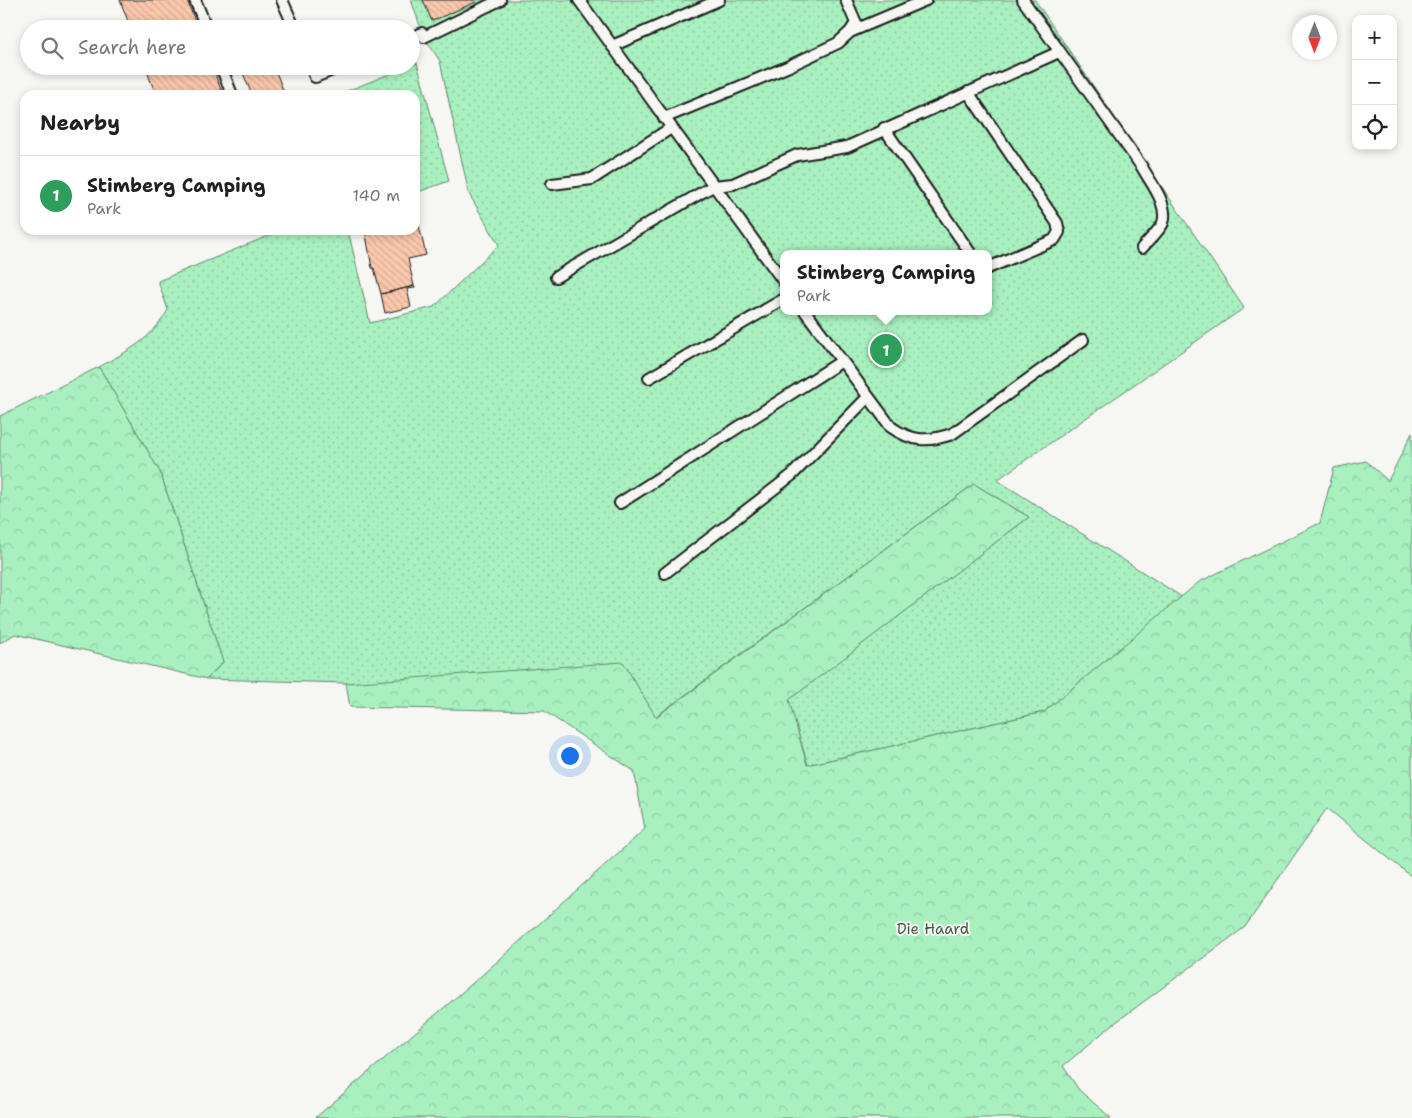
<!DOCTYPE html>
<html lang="en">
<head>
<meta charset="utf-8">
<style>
  body { margin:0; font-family:"Shantell Sans",sans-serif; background:#f6f6f6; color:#202124 }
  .controls { position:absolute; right:15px; top:15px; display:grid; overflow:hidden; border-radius:10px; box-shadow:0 2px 8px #0003 }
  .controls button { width:45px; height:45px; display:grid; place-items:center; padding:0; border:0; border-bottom:1px solid #e0e0e0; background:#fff; color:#202124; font:25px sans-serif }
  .compass { position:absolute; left:1292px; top:15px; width:45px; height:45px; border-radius:50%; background:#fff; box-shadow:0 2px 8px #0003; rotate:180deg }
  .you { position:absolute; left:569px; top:755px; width:18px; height:18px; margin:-12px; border:4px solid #fff; border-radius:50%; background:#1a73e8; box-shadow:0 0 0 8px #1a73e833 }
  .badge { display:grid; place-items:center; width:32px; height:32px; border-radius:50%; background:#111827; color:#fff; font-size:16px; font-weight:700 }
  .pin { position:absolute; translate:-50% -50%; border:2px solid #fff; box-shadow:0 1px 5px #0006 }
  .popup { position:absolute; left:780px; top:250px; width:212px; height:65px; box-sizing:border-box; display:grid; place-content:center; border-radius:10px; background:#fff; filter:drop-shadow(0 1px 4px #0005); font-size:16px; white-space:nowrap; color:#757577 }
  .popup b { font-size:19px; color:#202124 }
  .popup::after { content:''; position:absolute; left:50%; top:100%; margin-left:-10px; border:10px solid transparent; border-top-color:#fff }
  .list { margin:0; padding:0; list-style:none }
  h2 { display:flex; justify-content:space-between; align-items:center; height:65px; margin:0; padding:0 20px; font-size:21px }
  h2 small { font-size:16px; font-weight:400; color:#757577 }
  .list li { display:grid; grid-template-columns:32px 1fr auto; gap:15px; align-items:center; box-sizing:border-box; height:80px; padding:0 20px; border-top:1px solid #e0e0e0 }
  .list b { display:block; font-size:19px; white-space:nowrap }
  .list p { margin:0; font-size:16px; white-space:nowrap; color:#757577 }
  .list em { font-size:16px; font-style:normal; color:#757577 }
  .icon { flex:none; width:28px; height:28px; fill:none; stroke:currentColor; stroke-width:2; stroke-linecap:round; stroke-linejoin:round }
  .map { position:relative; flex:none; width:1412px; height:1118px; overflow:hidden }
  .search { position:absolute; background:#fff; box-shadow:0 2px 8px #0003; left:20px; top:20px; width:400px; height:55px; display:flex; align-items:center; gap:12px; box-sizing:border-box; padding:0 18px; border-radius:28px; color:#757577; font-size:19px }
  .panel { position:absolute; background:#fff; box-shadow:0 2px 8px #0003; left:20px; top:90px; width:400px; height:145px; border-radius:15px }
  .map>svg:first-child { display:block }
  .grass { fill:url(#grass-dots); stroke:#62866e; fill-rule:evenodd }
  .forest { fill:url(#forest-crowns); stroke:#62866e }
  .building { fill:url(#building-back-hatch); stroke:#1c1c1c }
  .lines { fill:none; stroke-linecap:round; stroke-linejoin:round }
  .lane-casing { stroke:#1c1c1c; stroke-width:14 }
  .lane { stroke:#f6f6f2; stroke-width:10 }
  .labels { text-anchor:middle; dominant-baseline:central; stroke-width:4; stroke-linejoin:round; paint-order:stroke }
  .park-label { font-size:15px; fill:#465c4d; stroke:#f6f6f2 }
</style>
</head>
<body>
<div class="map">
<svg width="1412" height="1118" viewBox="0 0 1412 1118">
  <defs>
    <pattern id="grass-dots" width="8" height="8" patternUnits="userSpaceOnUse" patternTransform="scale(1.25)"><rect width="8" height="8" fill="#a8f1bf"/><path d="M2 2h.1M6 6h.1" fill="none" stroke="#90cea4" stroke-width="1.8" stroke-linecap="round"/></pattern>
    <pattern id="forest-crowns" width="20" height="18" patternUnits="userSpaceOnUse" patternTransform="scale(1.25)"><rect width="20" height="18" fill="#a8f1bf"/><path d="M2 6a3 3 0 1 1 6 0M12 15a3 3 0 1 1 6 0" fill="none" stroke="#90cea4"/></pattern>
    <pattern id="building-back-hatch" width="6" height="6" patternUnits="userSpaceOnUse" patternTransform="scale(1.25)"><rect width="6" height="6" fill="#fbc8ac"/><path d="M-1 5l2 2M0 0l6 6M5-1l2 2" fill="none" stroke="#d7ab93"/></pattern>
  </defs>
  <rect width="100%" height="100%" fill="#f6f6f2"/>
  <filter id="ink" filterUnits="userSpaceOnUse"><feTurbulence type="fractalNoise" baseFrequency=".02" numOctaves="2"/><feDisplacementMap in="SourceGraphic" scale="10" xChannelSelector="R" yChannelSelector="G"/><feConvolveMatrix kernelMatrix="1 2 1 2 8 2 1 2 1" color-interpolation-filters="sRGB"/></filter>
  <g filter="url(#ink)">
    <path class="grass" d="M411 0H1035L1244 308 997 480 1182 597 1044 712 808 765 788 700 1029 517 974 484 655 717 346 683 207 679 223 662 160 472 99 367C129 350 150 341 168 310L158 281 283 230H348L370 323 434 307 499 245 469 194 440 61 424 37ZM784 254H988V311H784Z
      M417 63 449 181 415 193V95H337Z"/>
    <path class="forest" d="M99 367 160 472 223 662 207 679 15 634 0 643V416Z
      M1412 433V877L1327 808 1245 927 1112 1025 1063 1066 1079 1090 1111 1118H315L481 976 645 829 634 771 544 711 350 707 346 683 623 662 656 717 974 484 1029 517 789 700 807 765 1044 712 1199 582 1320 523 1334 468 1366 461 1388 481Z"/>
    <path class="building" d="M120 0H187L198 29H131Z
      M423 0H475L476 2 432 21Z
      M145 66H212L223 95H156Z
      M240 66H290L276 72 285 95H252Z
      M417 217 426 255 408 259 414 286 381 294 374 268H372L365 230H415Z
      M414 286 415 288 407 289 411 307 385 313 381 294Z"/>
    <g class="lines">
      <g class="lane-casing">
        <path id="lane" d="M195 0 207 29
          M282 0 295 29
          M579 0 784 282
          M1023 0 1142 167C1150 182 1169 204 1163 223 1159 231 1148 241 1142 248
          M850 32 926 0
          M424 37 500 0
          M411 38 422 33
          M612 46 719 0
          M221 66 232 95
          M311 66 315 77 342 66
          M968 92 1057 223 1059 232 1054 240 988 268
          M664 118 787 67 838 43 850 32 856 23 846 0
          M884 128 971 254
          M552 184 592 179 671 128
          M556 277 713 186 733 184 797 155 847 147 1059 52
          M805 311 891 427C912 442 928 442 952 434L1083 340
          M649 378 784 299
          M620 503 842 361
          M665 573 792 475 868 397"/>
      </g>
      <use href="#lane" class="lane"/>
    </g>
  </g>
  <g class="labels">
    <g class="park-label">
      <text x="933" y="929">Die Haard</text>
    </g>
  </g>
</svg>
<div class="controls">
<button>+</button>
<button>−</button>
<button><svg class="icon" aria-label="locate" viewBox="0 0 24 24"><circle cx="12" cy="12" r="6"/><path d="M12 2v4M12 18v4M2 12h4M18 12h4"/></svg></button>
</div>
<svg class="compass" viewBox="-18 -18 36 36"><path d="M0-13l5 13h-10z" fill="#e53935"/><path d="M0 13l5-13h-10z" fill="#757577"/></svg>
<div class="you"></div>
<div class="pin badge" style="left:886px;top:350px;background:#2e9e5b">1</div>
<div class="popup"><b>Stimberg Camping</b>Park</div>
<div class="search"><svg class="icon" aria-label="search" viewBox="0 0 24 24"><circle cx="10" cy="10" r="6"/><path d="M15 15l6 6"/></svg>Search here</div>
<section class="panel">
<h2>Nearby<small></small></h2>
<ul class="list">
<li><span class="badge" style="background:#2e9e5b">1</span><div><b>Stimberg Camping</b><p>Park</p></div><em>140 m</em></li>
</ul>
</section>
</div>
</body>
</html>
